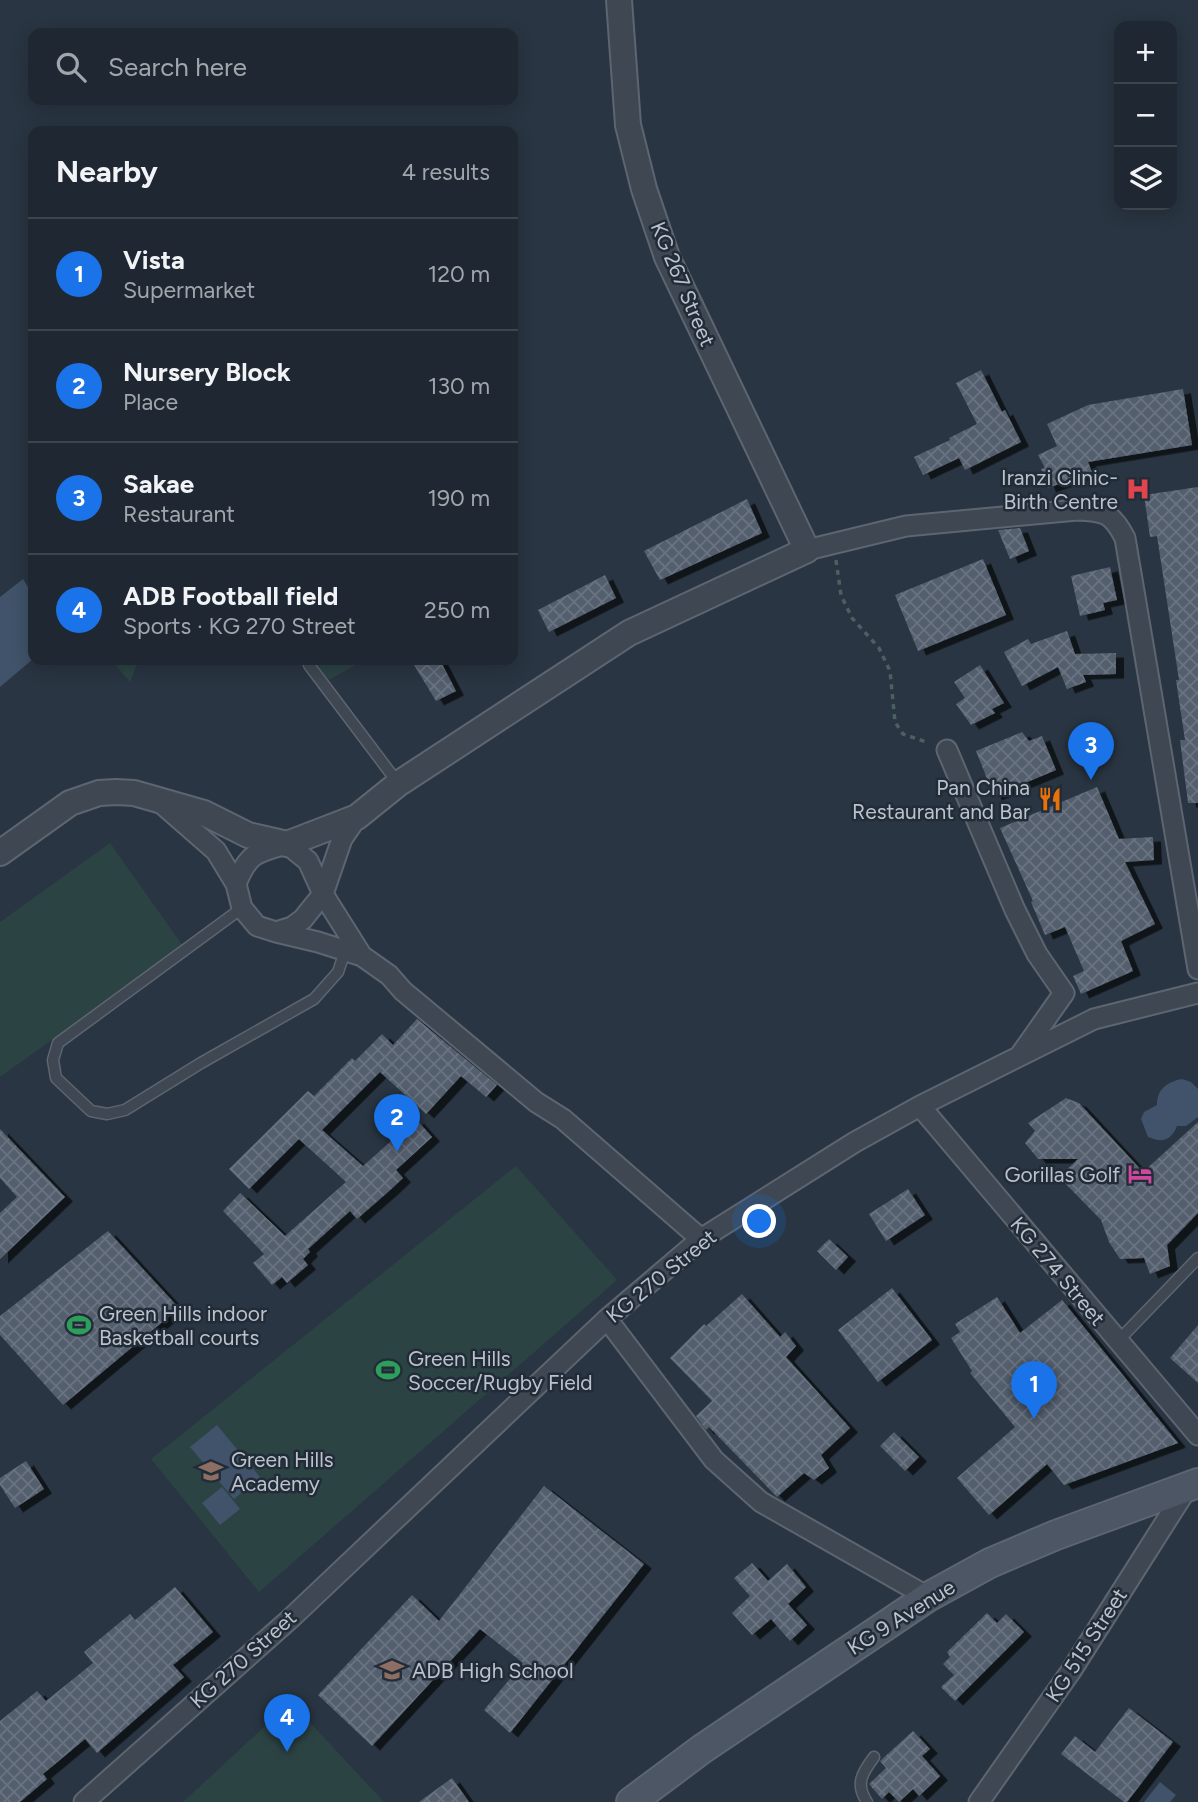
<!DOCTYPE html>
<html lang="en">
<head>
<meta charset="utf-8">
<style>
  body { margin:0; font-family:Figtree,sans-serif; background:#27303a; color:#f1f3f6 }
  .controls { position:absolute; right:21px; top:21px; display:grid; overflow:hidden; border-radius:14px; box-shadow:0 4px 18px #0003 }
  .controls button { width:63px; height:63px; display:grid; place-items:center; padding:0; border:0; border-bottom:2px solid #3c444d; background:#1f2832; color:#f1f3f6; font:35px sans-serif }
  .you { position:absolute; left:760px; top:1222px; width:24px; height:24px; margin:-18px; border:5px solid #fff; border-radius:50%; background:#1a73e8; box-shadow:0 0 0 10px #1a73e833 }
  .badge { display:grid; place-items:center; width:46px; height:46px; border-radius:50%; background:#1a73e8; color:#fff; font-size:23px; font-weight:700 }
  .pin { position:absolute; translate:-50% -58px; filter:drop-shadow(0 2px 4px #0008) }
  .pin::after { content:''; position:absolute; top:37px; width:24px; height:21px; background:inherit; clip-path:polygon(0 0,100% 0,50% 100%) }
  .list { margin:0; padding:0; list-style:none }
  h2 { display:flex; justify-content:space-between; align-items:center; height:91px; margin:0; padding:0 28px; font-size:30px }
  h2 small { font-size:23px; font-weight:400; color:#a1a6ac }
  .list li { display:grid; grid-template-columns:46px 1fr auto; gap:21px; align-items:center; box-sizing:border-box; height:112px; padding:0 28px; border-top:2px solid #3c444d }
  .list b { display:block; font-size:26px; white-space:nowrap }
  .list p { margin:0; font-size:23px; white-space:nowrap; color:#a1a6ac }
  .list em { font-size:23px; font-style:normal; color:#a1a6ac }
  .icon { flex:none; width:38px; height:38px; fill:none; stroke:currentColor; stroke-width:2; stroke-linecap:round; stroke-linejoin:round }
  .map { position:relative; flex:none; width:1198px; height:1802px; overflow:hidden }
  .search { position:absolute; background:#1f2832; box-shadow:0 4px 18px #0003; left:28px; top:28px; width:490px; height:77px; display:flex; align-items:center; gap:18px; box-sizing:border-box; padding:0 24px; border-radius:14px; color:#a1a6ac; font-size:26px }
  .panel { position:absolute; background:#1f2832; box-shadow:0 4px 18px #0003; left:28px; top:126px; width:490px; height:539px; border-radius:14px }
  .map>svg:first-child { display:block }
  .green { fill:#2c4344 }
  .water { fill:#40536a }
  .building { fill:url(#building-cross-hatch); filter:url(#shadow) }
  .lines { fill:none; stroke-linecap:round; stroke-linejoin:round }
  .service-casing { stroke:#5c6570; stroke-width:13 }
  .minor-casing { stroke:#5c6570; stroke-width:23 }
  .tertiary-casing { stroke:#5c6570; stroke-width:28 }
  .secondary-casing { stroke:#5c6570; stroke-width:32 }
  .path { stroke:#4c6062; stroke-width:3.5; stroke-dasharray:5 5; stroke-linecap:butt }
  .service { stroke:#3e4752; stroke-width:10 }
  .minor { stroke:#3e4752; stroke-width:19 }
  .tertiary { stroke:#3e4752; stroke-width:24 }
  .secondary { stroke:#4c5665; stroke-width:28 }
  .labels { text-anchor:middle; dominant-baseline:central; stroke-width:5; stroke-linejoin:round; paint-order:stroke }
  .street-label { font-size:21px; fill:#bbc2cc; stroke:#222c38 }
  .poi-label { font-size:21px; fill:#bbc2cc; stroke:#222c38; text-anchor:start }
</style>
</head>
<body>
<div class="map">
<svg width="1198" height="1802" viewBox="0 0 1198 1802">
  <defs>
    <pattern id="building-cross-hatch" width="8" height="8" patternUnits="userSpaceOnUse" patternTransform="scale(1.75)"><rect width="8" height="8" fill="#535e6d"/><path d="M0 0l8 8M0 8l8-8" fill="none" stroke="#6a7381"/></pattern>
    <filter id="shadow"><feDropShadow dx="8" dy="4.5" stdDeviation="0" flood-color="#0009"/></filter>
  </defs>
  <rect width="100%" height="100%" fill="#293542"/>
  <path class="green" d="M111 660H139L130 682Z
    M312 660H364L329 680Z
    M110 843 183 946 0 1077V922Z
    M516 1166 617 1280 259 1592 151 1459Z
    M291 1702 384 1802H183Z"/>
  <path class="water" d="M23 579 33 595V659L0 687V597Z
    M1182 1079 1191 1082 1198 1089V1117L1186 1126H1177C1171 1141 1162 1143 1148 1137L1141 1119 1144 1112 1157 1105C1157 1089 1167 1082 1182 1079Z
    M217 1425 260 1477 234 1499 190 1447Z
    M222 1487 240 1509 220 1525 202 1503Z
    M1160 1782 1176 1795 1170 1802H1144Z"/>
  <path class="building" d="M981 370 1002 412 1005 410 1021 442 965 470 959 458 923 475 914 457 950 440 949 438 977 424 956 383Z
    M1183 389 1192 445 1088 462 1092 472 1048 488 1041 469 1045 468 1038 455 1057 446 1047 424 1088 405Z
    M1198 487V803H1188L1180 740H1185L1176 680H1179L1157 536 1150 537 1144 495Z
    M747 499 762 533 660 580 644 551Z
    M1020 528 1029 551 1010 559 998 530Z
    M983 559 1006 615 918 651 895 595Z
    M1110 567 1117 600 1103 603 1105 610 1080 616 1071 576Z
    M605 575 616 598 549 632 538 610Z
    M1067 631 1075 654 1116 653V674L1083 675 1086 682 1067 689 1058 667 1022 686 1004 652 1028 639 1031 644Z
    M411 660H440L456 691 436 701Z
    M980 665 1004 703 992 709 995 713 971 725 956 704 965 698 954 682Z
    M1022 732 1029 741 1042 736 1056 770 994 796 976 751Z
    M1097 787 1119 839 1153 837 1154 860 1125 862 1155 924 1121 941 1133 971 1081 994 1073 976 1084 971 1065 927 1045 935 1031 902 1033 901 1000 828Z
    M417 1019 497 1085 486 1097 461 1076 426 1114 380 1072 322 1130 363 1166 416 1119 432 1137 396 1170 403 1178 388 1192 357 1219 350 1211 308 1249 310 1252 303 1259 308 1265 287 1283 282 1277 272 1285 253 1263 264 1254 223 1211 240 1193 285 1236 346 1182 299 1139 249 1189 229 1169 308 1091 314 1096 352 1058 355 1061 382 1034 393 1045Z
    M1066 1098 1079 1103 1143 1172 1198 1122V1213L1167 1245 1170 1266 1150 1274 1144 1258 1120 1259 1109 1242 1101 1220 1059 1177 1078 1159H1038L1025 1143 1035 1131 1028 1123Z
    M0 1129 65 1197 0 1259V1213L17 1197 0 1178Z
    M908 1189 925 1215 886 1241 869 1214Z
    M108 1231 179 1308 63 1405 0 1335V1316Z
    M829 1239 848 1257 836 1270 817 1251Z
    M892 1288 932 1340 878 1382 838 1330Z
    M742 1294 780 1337 785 1332 796 1346 786 1357 850 1428 821 1455 829 1468 814 1480 804 1473 777 1497 709 1427 706 1430 696 1416 712 1401 670 1358 704 1324 706 1326Z
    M997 1297 1020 1333 1062 1300 1178 1443 1064 1485 1047 1464 989 1515 957 1478 1015 1427 970 1373 972 1371 951 1338 960 1332 955 1324Z
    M1198 1325V1383L1170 1358Z
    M894 1432 919 1457 905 1471 880 1446Z
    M26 1461 44 1489 15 1508 0 1485V1478Z
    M544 1486 644 1564 510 1733 484 1710 523 1663 480 1629 372 1746 318 1695 412 1595 439 1621Z
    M752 1563 768 1581 787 1564 806 1587 788 1604 807 1625 790 1641 771 1619 752 1635 732 1613 750 1596 734 1578Z
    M175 1587 213 1632 173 1665 184 1677 97 1753 85 1739 43 1774 47 1779 20 1802H0V1721L37 1691 46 1701 93 1663 84 1652 130 1614 135 1620Z
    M987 1613 997 1623 1006 1614 1024 1632 955 1701 941 1687 954 1675 943 1664 950 1657 947 1652Z
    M1129 1708 1173 1742 1127 1802H1124L1061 1754 1075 1736 1095 1752Z
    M913 1731 930 1749 922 1756 940 1776 919 1796 913 1789 899 1802 889 1792 882 1799 869 1784 886 1768 880 1761Z
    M452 1778 469 1802H419Z"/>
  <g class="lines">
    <g class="service-casing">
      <path id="service" d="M309 665 398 783
        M242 908 58 1043 53 1060 56 1078 91 1111 107 1114 125 1110 201 1063 314 999 338 972 345 951
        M1118 1341 1198 1258
        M867 1802C855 1784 862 1773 874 1757"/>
    </g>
    <g class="minor-casing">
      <path id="minor" d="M807 550 906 526 1077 510C1105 511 1112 513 1125 538L1198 969
        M947 750 1015 910 1037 954 1064 993 1021 1054
        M160 802 216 851 236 884 242 908 257 926 276 932 292 927 303 919 323 894 308 861 287 844C257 852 248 853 236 884
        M357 817 342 839 323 894 362 956 389 975 403 991 536 1102 563 1119 701 1239
        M276 932 318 942 362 956
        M920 1106 1198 1435
        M607 1319 714 1460 761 1502 928 1597
        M84 1802 290 1619 607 1319 701 1239 855 1142 920 1106 1094 1019 1198 993
        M979 1802 1071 1671 1189 1485"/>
    </g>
    <g class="tertiary-casing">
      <path id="tertiary" d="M0 853 70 803 99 793 116 792 134 793 204 813 248 835 287 844 357 817 398 784 629 633 807 550 667 257 644 189 628 125 619 0"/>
    </g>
    <g class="secondary-casing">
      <path id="secondary" d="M631 1802 702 1749 928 1597 990 1563 1056 1535 1198 1483"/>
    </g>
    <path class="path" d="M836 560 841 595 852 618 879 648 890 671 895 722 903 734 929 743"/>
    <use href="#service" class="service"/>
    <use href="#minor" class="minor"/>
    <use href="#tertiary" class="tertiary"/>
    <use href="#secondary" class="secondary"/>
  </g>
  <defs>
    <g id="hospital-bare" transform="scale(1.89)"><path d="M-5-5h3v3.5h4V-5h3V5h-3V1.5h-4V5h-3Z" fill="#e0444e" stroke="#222c38" stroke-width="2.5" paint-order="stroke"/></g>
    <g id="restaurant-bare" transform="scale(1.89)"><path d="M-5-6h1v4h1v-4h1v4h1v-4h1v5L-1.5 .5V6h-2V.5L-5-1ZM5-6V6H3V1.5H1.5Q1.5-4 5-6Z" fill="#e8710a" stroke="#222c38" stroke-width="2.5" paint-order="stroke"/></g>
    <g id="hotel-bare" transform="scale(1.89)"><path d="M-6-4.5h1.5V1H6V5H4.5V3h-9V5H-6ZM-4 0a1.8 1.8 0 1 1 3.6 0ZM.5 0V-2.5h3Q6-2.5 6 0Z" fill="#d1479c" stroke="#222c38" stroke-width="2.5" paint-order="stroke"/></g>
    <g id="stadium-bare" transform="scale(1.89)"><path d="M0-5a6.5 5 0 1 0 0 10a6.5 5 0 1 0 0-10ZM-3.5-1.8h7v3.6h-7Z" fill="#2e9e5b" stroke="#222c38" stroke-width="2.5" paint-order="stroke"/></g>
    <g id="school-bare" transform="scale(1.89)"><path d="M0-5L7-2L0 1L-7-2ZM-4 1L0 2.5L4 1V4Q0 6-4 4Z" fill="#8d6e63" stroke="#222c38" stroke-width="2.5" paint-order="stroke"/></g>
  </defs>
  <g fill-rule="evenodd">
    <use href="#hospital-bare" x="1138" y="489"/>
    <use href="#restaurant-bare" x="1050" y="799"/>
    <use href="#hotel-bare" x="1140" y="1174"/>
    <use href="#stadium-bare" x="79" y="1325"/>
    <use href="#stadium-bare" x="388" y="1370"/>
    <use href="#school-bare" x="211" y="1471"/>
    <use href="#school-bare" x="392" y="1670"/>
  </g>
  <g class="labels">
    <g class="street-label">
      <text transform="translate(683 284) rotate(67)">KG 267 Street</text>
      <text transform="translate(1058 1271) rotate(50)">KG 274 Street</text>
      <text transform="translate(661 1276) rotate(-39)">KG 270 Street</text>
      <text transform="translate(901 1617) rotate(-32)">KG 9 Avenue</text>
      <text transform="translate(1086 1645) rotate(-57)">KG 515 Street</text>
      <text transform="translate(243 1659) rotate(-42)">KG 270 Street</text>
    </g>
    <g class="poi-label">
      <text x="1118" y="477" text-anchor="end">Iranzi Clinic-<tspan x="1118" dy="24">Birth Centre</tspan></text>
      <text x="1030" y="787" text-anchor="end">Pan China<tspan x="1030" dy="24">Restaurant and Bar</tspan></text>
      <text x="1120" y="1174" text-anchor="end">Gorillas Golf</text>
      <text x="99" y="1313">Green Hills indoor<tspan x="99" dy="24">Basketball courts</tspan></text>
      <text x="408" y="1358">Green Hills<tspan x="408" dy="24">Soccer/Rugby Field</tspan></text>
      <text x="231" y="1459">Green Hills<tspan x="231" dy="24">Academy</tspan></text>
      <text x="412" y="1670">ADB High School</text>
    </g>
  </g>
</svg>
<div class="controls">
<button>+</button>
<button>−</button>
<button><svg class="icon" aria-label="layers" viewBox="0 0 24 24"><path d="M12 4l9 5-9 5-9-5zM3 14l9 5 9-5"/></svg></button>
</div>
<div class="you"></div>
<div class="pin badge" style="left:1034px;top:1419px">1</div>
<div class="pin badge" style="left:397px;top:1152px">2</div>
<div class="pin badge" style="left:1091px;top:780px">3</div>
<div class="pin badge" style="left:287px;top:1752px">4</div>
<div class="search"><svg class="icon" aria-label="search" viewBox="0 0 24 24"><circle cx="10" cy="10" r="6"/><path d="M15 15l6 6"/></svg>Search here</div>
<section class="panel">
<h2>Nearby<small>4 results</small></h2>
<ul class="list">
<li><span class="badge">1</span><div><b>Vista</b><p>Supermarket</p></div><em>120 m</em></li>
<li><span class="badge">2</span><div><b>Nursery Block</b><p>Place</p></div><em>130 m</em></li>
<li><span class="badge">3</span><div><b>Sakae</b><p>Restaurant</p></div><em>190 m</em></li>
<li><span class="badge">4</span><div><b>ADB Football field</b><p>Sports · KG 270 Street</p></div><em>250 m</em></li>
</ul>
</section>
</div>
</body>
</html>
